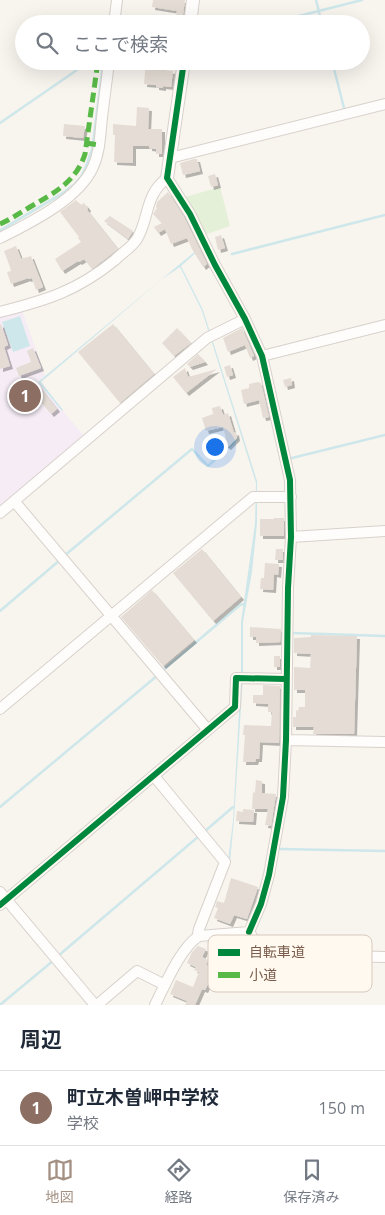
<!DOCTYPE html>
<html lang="ja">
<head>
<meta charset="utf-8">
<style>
  body { margin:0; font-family:"Open Sans","Noto Sans JP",sans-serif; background:#f2f2f3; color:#1f2937 }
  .you { position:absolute; left:214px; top:446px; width:18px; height:18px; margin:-12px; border:4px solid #fff; border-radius:50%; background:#1a73e8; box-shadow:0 0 0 8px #1a73e833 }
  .badge { display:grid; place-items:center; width:32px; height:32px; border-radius:50%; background:#a59184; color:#fff; font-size:16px; font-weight:700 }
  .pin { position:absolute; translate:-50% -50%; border:2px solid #fff; box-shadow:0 1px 5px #0006 }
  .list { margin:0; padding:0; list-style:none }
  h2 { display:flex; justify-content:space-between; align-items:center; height:65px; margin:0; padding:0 20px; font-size:21px }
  h2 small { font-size:16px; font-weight:400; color:#747a83 }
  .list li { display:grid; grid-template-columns:32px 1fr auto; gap:15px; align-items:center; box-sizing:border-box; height:75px; padding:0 20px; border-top:1px solid #e0e1e3 }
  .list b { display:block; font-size:19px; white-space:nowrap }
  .list p { margin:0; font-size:16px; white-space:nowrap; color:#747a83 }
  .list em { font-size:16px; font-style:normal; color:#747a83 }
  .icon { flex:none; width:28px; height:28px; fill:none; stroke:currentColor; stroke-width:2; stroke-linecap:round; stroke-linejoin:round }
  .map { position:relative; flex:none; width:385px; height:1005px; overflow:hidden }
  .search { position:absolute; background:#fff; box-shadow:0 5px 20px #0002; left:15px; right:15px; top:15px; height:55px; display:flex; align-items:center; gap:12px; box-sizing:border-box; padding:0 18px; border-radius:28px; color:#747a83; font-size:19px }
  .sheet { height:140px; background:#fff }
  nav { display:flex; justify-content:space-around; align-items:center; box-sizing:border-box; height:70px; border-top:1px solid #e0e1e3; background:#fff; font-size:14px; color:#747a83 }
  nav a { display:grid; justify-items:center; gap:2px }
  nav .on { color:#a59184 }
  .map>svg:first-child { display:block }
  .education { fill:#f5ecf5 }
  .green { fill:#e5f0d8 }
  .water { fill:#cee7ea }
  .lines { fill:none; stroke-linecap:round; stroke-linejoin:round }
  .stream { stroke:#cee7ea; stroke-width:2.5 }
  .building { fill:#e5ddd5; filter:url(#shadow) }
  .minor-casing { stroke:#d8d1cb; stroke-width:12 }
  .tertiary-casing { stroke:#d8d1cb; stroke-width:14 }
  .minor { stroke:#fefdfc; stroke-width:10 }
  .tertiary { stroke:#fefdfc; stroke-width:12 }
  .quiet { stroke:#58b947; stroke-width:5; stroke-dasharray:10 5; stroke-linecap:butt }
  .cycleway-casing { stroke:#fff9f0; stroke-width:9 }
  .cycleway { stroke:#00873e; stroke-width:6 }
  .key { fill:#fff9f0; stroke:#d7cabe; stroke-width:1 }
  .key-label { font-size:14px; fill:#795c4b }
</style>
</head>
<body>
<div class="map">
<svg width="385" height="1005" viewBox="0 0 385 1005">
  <defs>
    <filter id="shadow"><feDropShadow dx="3" dy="3" stdDeviation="0" flood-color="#0004"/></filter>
  </defs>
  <rect width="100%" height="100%" fill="#f8f4ee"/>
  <path class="education" d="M22 310 45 376 38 382 85 437 0 509V316Z"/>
  <path class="green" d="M220 187 230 226 204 235 185 197Z"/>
  <path class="water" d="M102 61H105L94 149 88 169 75 186 64 194 0 232V229L62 192 73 184 80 176 84 168 91 149Z
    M198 249 199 250 181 266 203 310 257 481V523L252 572 243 622V675L234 820 230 862 205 930 195 933 186 940 150 1005H149L181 945 194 932 228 861 233 821 241 675V622L255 524 256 483 202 311 180 267 162 279 41 382 63 410 62 411 38 382Z
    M20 316 30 346 13 352 2 322Z"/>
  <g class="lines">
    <path class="stream" d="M316 0 322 24
      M267 24 362 0
      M332 61 344 108
      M0 123 90 61
      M232 254 385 215
      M292 458 385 435
      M64 556 192 449 208 466 238 439
      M0 611 60 560
      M292 633 385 636
      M162 671 240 605 244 604
      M0 807 158 675
      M204 832 233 807
      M280 849 385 851
      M58 956 199 836
      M0 1005 54 960"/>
  </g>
  <path class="building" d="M153 0H185L182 22 175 21 177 11 152 7Z
    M146 61H164L163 70 173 71 171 87 163 86V88L156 87V85L144 84Z
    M137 107 149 108 148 129H162V154H156V149L149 148V146H133V163L114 162 115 135H113V124L136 126Z
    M64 124 85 126 83 138 63 136Z
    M194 159H197L200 171 183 175 180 163Z
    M215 174 218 185 211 187 208 176Z
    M168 192 184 217 207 264 203 267 192 249 187 238 171 244 165 229 158 233 154 227 162 223 153 214 157 208 156 207 157 202Z
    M76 200 81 205 84 203 88 208 87 210 118 249 92 269 84 259 79 262 78 261 62 271 55 259 81 242 78 238 79 237 60 212Z
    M110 216 133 231 128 239 104 221Z
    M221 235 225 248 218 250 215 237Z
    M16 246 21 259 31 256 43 287 36 290 32 278 28 279V278L11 284 7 272 11 271 10 267 4 251Z
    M1 324 8 345 4 347 10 366 0 369V325Z
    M113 324 154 374 120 403 78 352Z
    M177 328 191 343 174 356 162 343Z
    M242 328 254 356 250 358 245 345 228 352 223 338Z
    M33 348 41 368 19 376 16 368 31 362 27 351Z
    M198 354 205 362 190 367 187 364Z
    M230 365 233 375 227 377 224 367Z
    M185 368 188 377 217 369 186 393 173 377Z
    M291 378 292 385 285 387 283 380Z
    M35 381 57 409 51 414 28 387Z
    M258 382 261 383 269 417 263 418 259 400 244 404 241 390 249 388V384Z
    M220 406 223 415 228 413 234 433 236 432 237 438 228 447 222 442 226 438 223 427 206 431 202 418 213 414 212 408Z
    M274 518H284V536H260V519H274Z
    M202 549 241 597 213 621 173 573Z
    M276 549H283V560H275Z
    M265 563 279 564 278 575 274 574 273 590 260 589 261 578H264Z
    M152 590 194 640 163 666 121 617Z
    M250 627 281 629 280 642 256 643V637H250Z
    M311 635 357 636 354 734H313L314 727H293V717H296V710L298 711 299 707H305V690H294V667L310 668 311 654 294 653V638L311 637Z
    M274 656H280V667H274Z
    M263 685 280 686 279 743 260 742 259 759H256L255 762H243L245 735H243L244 725 271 726 272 712H268V704L253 703V695H263Z
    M256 780 262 781V793L276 794 271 826 265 825 268 809H252L253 792 255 793Z
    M243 809 254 810 253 822 236 821 237 811 243 812Z
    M231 878 258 887 247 919 234 915 230 924 214 918 218 908 215 907 217 901 224 903Z
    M198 946 206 949 202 957 208 960 206 965 215 969 213 973 222 977 219 983 210 980 205 990 202 989 195 1005H185L187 1001 170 994 176 980 193 987 199 972 194 970 196 967 187 963 192 952Z"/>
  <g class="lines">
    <g class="minor-casing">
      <path id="minor" d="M114 24 117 0
        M170 158 385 104
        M0 238C30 223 79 199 93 167 100 152 100 135 102 118 104 99 107 80 109 61
        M0 312C47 300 77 291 115 260 122 253 132 247 137 239 150 217 144 196 167 178L190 214 215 265 245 319 262 356 290 480 291 537 288 588 286 740 283 797 269 875 261 904 249 932
        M262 356 385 325
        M14 501 208 730
        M0 513 207 338 245 319
        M291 537 385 531
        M0 709 253 497H291
        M286 740 385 742
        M154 776 225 862 199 929 198 934 199 936
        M0 892 95 1005
        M0 905 235 707 236 678 286 679
        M249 932 259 947 268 954 385 957
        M97 1005 137 971 165 985
        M155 1005C165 985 181 947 199 936L249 932"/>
    </g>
    <g class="tertiary-casing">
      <path id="tertiary" d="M190 24 193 0
        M167 178 184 61"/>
    </g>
    <use href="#minor" class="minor"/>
    <use href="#tertiary" class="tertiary"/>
    <path class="quiet" d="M86 143 99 145
      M0 224C11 219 20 213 30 207 54 193 76 182 85 154L98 61"/>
    <g class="cycleway-casing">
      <path id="cycleway" d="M184 61 167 178 190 214 215 265 245 319 262 356 290 480 291 537 288 588 286 740 283 797 269 875 261 904 249 932
        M0 905 235 707 236 678 286 679"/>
    </g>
    <use href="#cycleway" class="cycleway"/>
  </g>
  <rect x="208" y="935" width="164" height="57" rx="8" class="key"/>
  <rect x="218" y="949" width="22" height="7" fill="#00873e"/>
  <rect x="218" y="972" width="22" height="6" fill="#58b947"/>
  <g class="key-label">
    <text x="249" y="957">自転車道</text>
    <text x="249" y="980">小道</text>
  </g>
</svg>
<div class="you"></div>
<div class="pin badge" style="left:25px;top:396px;background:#8d6e63">1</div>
<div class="search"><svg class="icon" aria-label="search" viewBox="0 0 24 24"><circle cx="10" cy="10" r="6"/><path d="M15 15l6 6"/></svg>ここで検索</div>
</div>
<section class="sheet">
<h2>周辺<small></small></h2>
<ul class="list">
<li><span class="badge" style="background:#8d6e63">1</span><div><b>町立木曽岬中学校</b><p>学校</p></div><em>150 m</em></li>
</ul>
</section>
<nav>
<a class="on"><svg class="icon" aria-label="map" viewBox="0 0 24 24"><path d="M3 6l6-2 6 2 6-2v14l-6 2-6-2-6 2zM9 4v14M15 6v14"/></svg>地図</a>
<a><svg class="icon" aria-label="directions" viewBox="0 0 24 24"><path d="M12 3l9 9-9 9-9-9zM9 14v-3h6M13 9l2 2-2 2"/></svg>経路</a>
<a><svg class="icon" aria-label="saved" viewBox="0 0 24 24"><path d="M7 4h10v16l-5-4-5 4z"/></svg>保存済み</a>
</nav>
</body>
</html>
